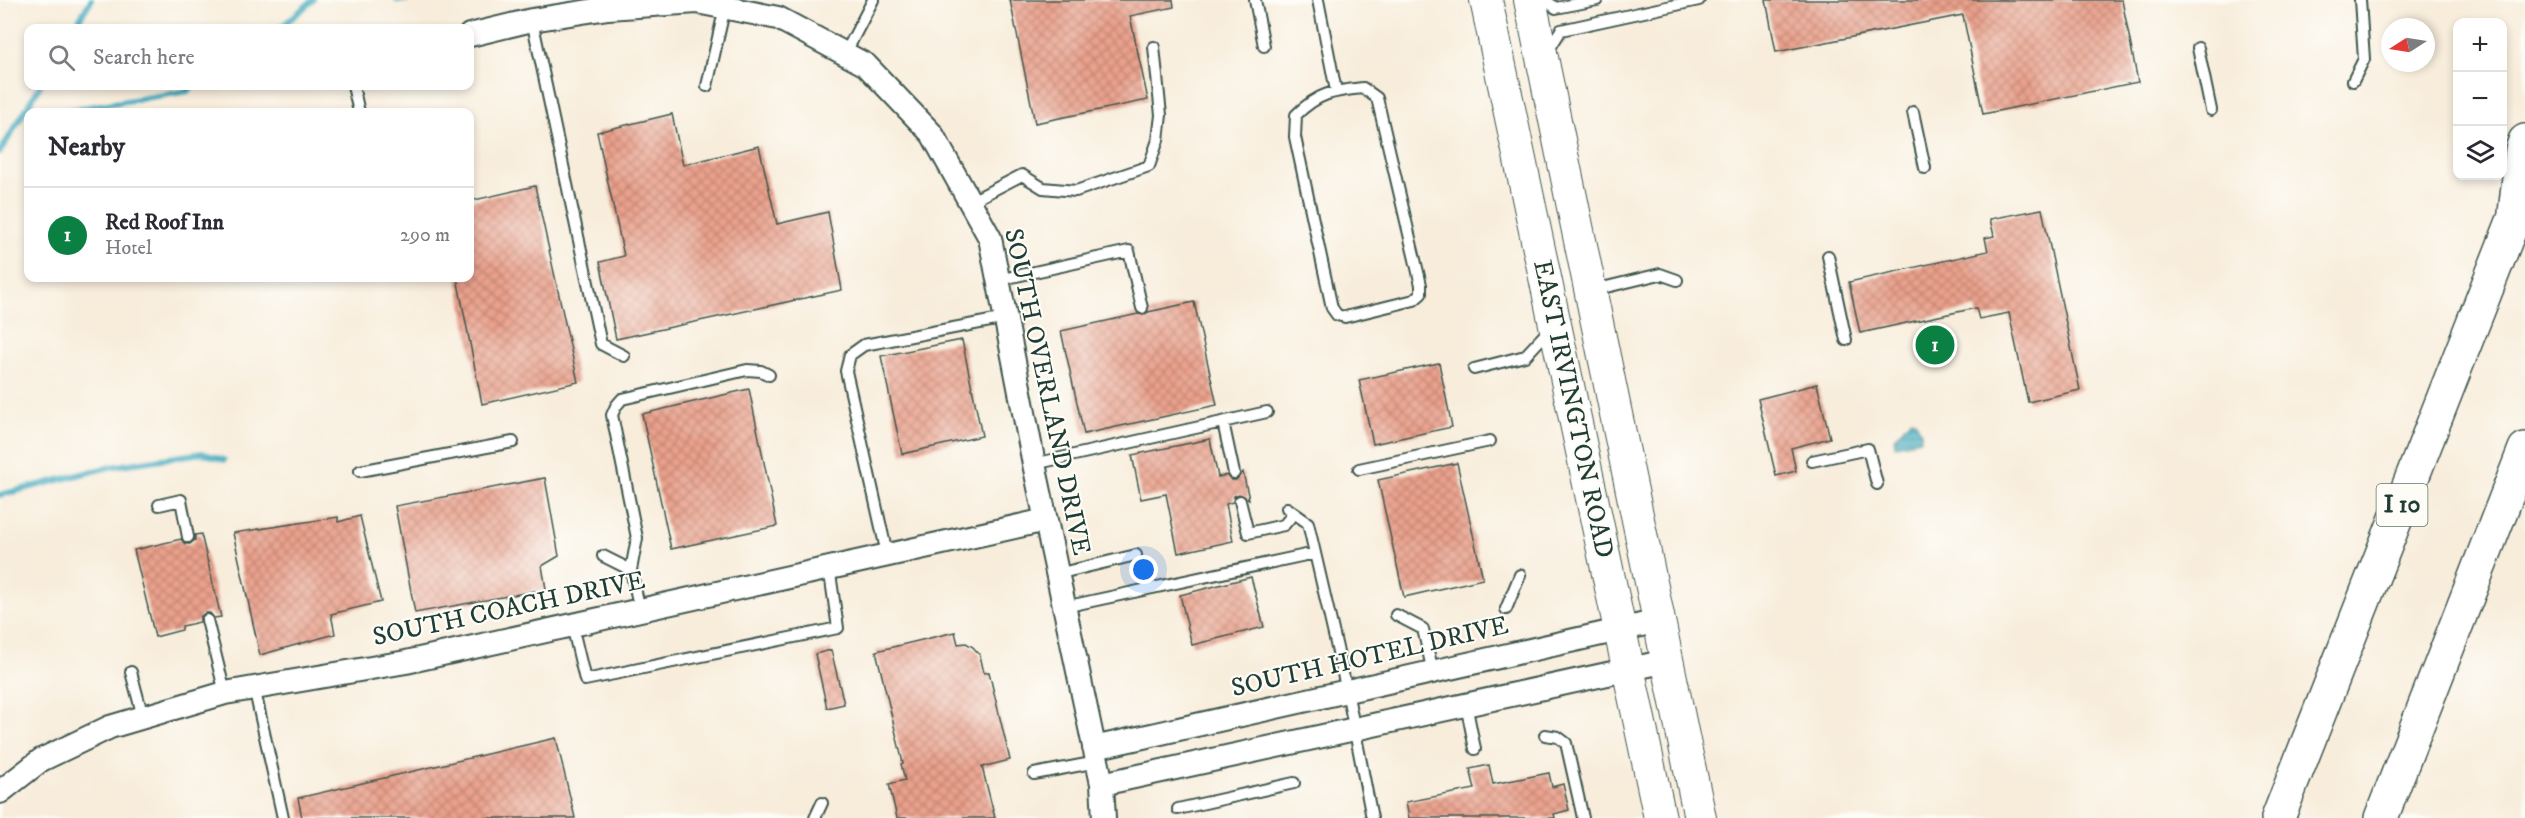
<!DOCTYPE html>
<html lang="en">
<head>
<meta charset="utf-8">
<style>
  body { margin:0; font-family:"IM FELL DW Pica",serif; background:#f2f2f3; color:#2b2b33 }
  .controls { position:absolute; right:18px; top:18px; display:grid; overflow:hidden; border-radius:12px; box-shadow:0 3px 9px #0003 }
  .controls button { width:54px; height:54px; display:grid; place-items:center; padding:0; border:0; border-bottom:2px solid #e1e1e2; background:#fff; color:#2b2b33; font:30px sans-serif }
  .compass { position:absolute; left:2381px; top:18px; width:54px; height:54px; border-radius:50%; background:#fff; box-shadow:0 3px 9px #0003; rotate:258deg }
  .you { position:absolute; left:1144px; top:570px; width:21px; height:21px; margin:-15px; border:4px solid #fff; border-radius:50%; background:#1a73e8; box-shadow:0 0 0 9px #1a73e833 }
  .badge { display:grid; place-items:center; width:39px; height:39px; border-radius:50%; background:#0b8043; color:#fff; font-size:20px; font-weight:700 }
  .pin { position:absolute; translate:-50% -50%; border:3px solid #fff; box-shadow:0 2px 6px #0006 }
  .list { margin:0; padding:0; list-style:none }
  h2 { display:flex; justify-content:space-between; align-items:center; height:78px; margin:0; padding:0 24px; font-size:26px }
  h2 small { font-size:20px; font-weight:400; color:#7c7c81 }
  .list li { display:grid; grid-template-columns:39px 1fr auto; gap:18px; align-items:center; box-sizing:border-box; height:96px; padding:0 24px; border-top:2px solid #e1e1e2 }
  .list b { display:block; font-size:22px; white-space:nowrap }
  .list p { margin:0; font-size:20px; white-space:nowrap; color:#7c7c81 }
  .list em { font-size:20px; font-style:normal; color:#7c7c81 }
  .icon { flex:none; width:33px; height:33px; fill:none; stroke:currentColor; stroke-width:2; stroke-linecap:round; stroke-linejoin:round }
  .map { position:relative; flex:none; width:2525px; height:818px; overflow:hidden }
  .search { position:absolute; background:#fff; box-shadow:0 3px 9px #0003; left:24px; top:24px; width:450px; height:66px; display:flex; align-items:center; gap:15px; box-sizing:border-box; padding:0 21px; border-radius:12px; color:#7c7c81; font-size:22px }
  .panel { position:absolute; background:#fff; box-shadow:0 3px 9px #0003; left:24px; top:108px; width:450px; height:174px; border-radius:12px }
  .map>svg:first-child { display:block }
  .water { fill:url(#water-rules); stroke:#30747a; stroke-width:1.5 }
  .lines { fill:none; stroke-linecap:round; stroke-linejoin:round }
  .stream { stroke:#40abbf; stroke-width:6 }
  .building { fill:url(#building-cross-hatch) }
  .lane-casing { stroke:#40574d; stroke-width:14 }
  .street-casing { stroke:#40574d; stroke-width:26 }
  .secondary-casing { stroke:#40574d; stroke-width:34 }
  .highway-casing { stroke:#40574d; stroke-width:36 }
  .lane { stroke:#fff; stroke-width:10 }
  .street { stroke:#fff; stroke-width:22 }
  .secondary { stroke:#fff; stroke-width:32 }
  .highway { stroke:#fff; stroke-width:33 }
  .labels { text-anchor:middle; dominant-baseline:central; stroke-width:4.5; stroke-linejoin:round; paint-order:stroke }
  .shield { fill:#fdfcf7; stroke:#62766e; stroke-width:1.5 }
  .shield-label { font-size:24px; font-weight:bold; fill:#1f3d34 }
  .street-label { font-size:26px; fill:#1f3d34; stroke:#fdfcf7 }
</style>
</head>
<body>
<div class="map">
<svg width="2525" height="818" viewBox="0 0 2525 818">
  <defs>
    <pattern id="water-rules" width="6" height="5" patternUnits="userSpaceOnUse" patternTransform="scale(1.5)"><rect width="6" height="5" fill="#40abbf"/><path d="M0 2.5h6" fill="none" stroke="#358c9c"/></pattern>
    <pattern id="building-cross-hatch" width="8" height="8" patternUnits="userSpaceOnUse" patternTransform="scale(1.5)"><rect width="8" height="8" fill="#eba18c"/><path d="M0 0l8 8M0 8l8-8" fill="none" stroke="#be8473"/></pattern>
  </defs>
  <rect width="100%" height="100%" fill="#fdfcf7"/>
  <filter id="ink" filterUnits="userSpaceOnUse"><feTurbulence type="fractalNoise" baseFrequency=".0167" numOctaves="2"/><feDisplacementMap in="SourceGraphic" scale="12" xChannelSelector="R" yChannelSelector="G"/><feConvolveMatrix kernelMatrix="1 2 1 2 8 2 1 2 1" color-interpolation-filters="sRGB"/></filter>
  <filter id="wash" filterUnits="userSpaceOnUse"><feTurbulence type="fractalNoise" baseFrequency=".008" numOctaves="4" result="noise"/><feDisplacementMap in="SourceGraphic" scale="24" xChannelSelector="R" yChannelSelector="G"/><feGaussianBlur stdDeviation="1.35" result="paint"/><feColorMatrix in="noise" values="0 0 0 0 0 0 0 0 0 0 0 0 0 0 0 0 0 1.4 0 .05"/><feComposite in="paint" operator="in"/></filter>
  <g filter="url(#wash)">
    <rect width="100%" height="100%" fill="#f8eddb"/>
    <path class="water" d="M1911 419 1915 420 1921 431V440L1895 445 1894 438Z"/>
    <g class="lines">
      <path class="stream" d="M397 0H406
        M74 28 91 0
        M280 28 313 0
        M58 112 188 91 193 86
        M0 152 40 86
        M0 495 109 467 202 453 224 460"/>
    </g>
    <g id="blocks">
      <path class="building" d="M1010 0H1173L1174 7 1130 16 1148 100 1035 123Z
        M1766 0H2122L2138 82 1983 114 1963 15 1776 52Z
        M672 114 683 165 759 146 777 224 828 212 842 290 616 339 600 262 624 256 597 132Z
        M535 186 578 382 482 404 457 278H470V201Z
        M2042 209 2080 390 2028 402 2009 313 1979 319 1976 308 1860 333 1849 282 1988 251 1985 238 1994 236 1990 219Z
        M1194 302 1217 405 1084 434 1061 331 1138 314 1143 315 1148 312Z
        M962 340 982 436 902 454 881 356Z
        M1439 363 1452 427 1373 444 1359 380Z
        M1817 384 1830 438 1791 448 1796 471 1776 476 1758 399Z
        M749 389 777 526 671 549 642 414Z
        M1210 439 1218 477 1227 475 1231 480H1236L1243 472 1249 499 1239 494 1234 496 1233 502 1226 504 1233 541 1178 553 1166 494 1141 499 1132 455Z
        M1457 463 1483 579 1404 597 1378 480Z
        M545 478 559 556 542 566 546 589 415 613 395 506Z
        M360 516 381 602 331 614 335 634 260 655 233 533 338 517V522Z
        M201 534 221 617 214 618 210 613H205L200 617V622L182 626V630L155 637 134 550 181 539 185 544H190L195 540V535Z
        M1251 577 1264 627 1192 645 1180 595Z
        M955 632 958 644 966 643 973 647 980 655 984 673 989 672 1010 760 982 767 995 818H897L889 784 905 780 901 764 903 763 876 651Z
        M831 650 844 704 827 708 815 654Z
        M556 738 575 818H302L298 798Z
        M1489 765 1493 784 1549 773 1552 787 1563 784 1569 810 1554 814 1555 818H1409L1406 802 1475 789 1470 769Z"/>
    </g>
  </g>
  <g filter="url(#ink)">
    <use href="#blocks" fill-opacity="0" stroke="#40574d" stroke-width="1.5"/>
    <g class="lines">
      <g class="lane-casing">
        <path id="lane" d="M1255 0 1264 46
          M1318 0 1336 91
          M1545 0 1556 8 1597 0
          M532 20 601 344 624 356
          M2198 48 2211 110
          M1548 51 1561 30 1699 0
          M845 54 873 0
          M2353 81 2364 59 2360 0
          M353 86 359 112
          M707 86 725 7
          M1363 88 1377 98 1421 285V294L1414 300 1345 317 1337 315 1332 308 1295 137 1296 115C1318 93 1333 91 1363 88Z
          M1913 112 1925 168
          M970 202 1022 175 1043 188 1076 191 1149 166 1158 140 1161 115 1154 47
          M1828 256 1846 340
          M998 280 1129 251 1142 308
          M1594 290 1660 274 1677 280
          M1474 369 1525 356 1550 329
          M1223 422 1234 473
          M1812 461 1868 449 1877 484
          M1034 464 1267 412
          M1359 469 1490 441
          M360 471 513 442
          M1240 501 1248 533 1284 525 1294 513
          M159 505 181 500 188 537
          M1287 508 1308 523 1347 691 1372 818
          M887 554 846 371 850 355 864 345 1006 318
          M603 556 631 570
          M1057 574 1136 555
          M1064 607 1315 553
          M1506 609 1520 575
          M640 610 631 570 637 538 612 415 616 406 622 399 747 370 761 371 769 375
          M1396 615 1423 629 1433 672
          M207 620 225 693
          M572 625 585 680 838 628 829 567
          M131 672 143 717
          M254 687 283 818
          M1466 704 1475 749
          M1545 735 1558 737 1566 743 1583 818
          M1034 774 1097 762
          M1178 809 1294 783
          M815 818 822 803"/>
      </g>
      <g class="street-casing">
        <path id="street" d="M470 35 532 20 608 8 697 2 778 18 866 65 932 134 990 238 1034 464 1102 784 1104 818
          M1094 748 1659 621
          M1102 784 1667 661
          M0 792 41 760 110 727 225 693 406 662 1046 520"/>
      </g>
      <g class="secondary-casing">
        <path id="secondary" d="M1486 0 1660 818
          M1530 0 1700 818"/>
      </g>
      <g class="highway-casing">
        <path id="highway" d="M2515 213 2522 150 2525 141
          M2278 818 2525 191
          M2381 818 2525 449"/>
      </g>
      <use href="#lane" class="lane"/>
      <use href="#street" class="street"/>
      <use href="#secondary" class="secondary"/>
      <use href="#highway" class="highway"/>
    </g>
  </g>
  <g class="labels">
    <rect class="shield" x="2376.5" y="484" width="51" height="42" rx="4.5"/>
    <g class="shield-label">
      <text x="2402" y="505">I 10</text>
    </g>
    <g class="street-label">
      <text transform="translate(1047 392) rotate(78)">SOUTH OVERLAND DRIVE</text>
      <text transform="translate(1573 409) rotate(78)">EAST IRVINGTON ROAD</text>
      <text transform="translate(509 609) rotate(-12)">SOUTH COACH DRIVE</text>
      <text transform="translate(1370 657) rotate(-13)">SOUTH HOTEL DRIVE</text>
    </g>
  </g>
</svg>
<div class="controls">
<button>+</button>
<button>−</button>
<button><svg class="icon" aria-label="layers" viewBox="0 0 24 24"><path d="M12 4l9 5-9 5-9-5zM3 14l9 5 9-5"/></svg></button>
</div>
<svg class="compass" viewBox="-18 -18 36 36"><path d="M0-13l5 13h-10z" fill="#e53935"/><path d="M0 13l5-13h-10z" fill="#7c7c81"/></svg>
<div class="you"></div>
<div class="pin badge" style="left:1935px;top:345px">1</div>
<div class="search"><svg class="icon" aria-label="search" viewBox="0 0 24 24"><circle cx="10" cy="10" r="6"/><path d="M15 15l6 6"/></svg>Search here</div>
<section class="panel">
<h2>Nearby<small></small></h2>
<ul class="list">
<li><span class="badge">1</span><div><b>Red Roof Inn</b><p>Hotel</p></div><em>290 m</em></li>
</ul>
</section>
</div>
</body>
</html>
